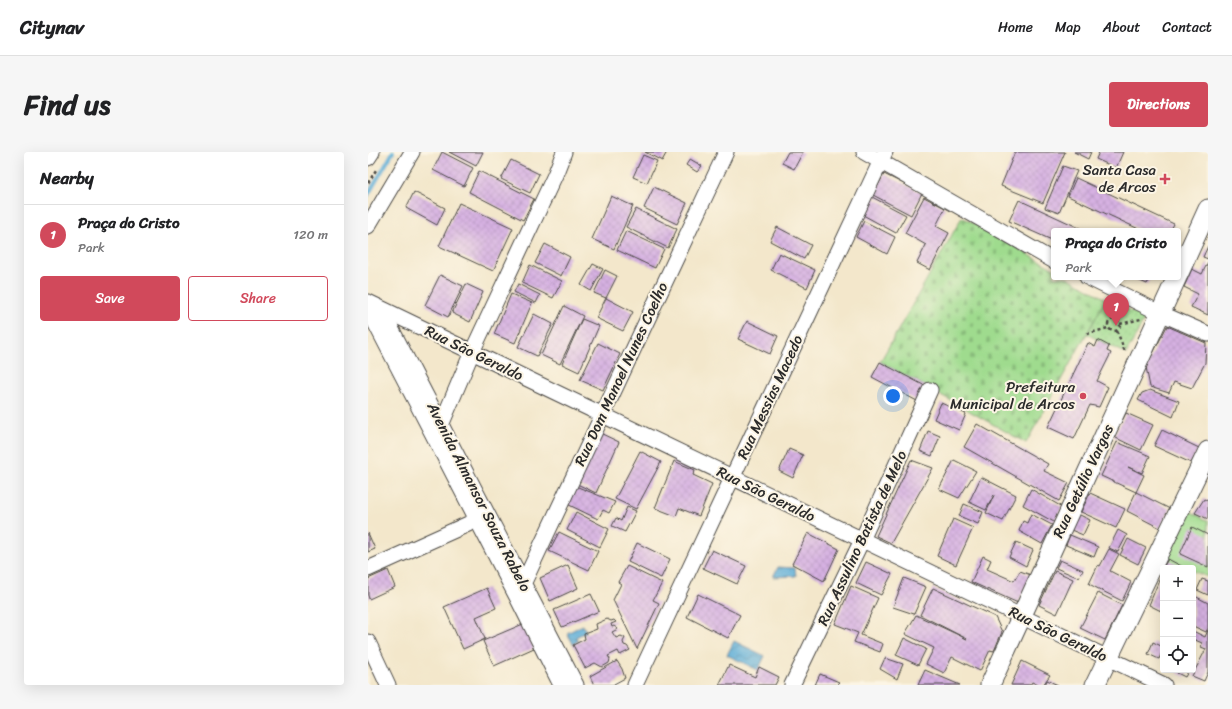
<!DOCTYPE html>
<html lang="en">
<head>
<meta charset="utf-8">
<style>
  body { margin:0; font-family:Sriracha,sans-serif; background:#f6f6f6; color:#202124 }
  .controls { position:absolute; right:12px; bottom:12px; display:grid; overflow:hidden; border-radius:4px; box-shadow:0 4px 16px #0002 }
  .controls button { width:36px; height:36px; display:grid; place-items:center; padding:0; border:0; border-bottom:1px solid #e0e0e0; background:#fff; color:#202124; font:20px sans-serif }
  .you { position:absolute; left:525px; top:244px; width:14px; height:14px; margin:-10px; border:3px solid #fff; border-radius:50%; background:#1a73e8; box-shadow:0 0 0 6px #1a73e833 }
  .badge { display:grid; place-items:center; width:26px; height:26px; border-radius:50%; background:#d1495b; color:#fff; font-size:13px; font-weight:700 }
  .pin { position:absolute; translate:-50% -33px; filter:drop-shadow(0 1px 2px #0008) }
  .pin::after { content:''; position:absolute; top:21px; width:14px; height:12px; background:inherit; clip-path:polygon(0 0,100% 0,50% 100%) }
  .popup { position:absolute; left:683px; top:76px; width:130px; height:52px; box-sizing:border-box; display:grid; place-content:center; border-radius:4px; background:#fff; filter:drop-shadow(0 1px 3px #0005); font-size:13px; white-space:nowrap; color:#757577 }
  .popup b { font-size:15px; color:#202124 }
  .popup::after { content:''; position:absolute; left:50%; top:100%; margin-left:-8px; border:8px solid transparent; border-top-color:#fff }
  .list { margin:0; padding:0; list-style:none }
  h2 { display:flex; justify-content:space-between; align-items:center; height:52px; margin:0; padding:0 16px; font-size:17px }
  h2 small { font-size:13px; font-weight:400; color:#757577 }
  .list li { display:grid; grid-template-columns:26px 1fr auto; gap:12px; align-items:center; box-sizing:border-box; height:60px; padding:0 16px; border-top:1px solid #e0e0e0 }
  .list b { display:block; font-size:15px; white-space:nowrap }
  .list p { margin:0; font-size:13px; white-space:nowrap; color:#757577 }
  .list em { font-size:13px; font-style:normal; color:#757577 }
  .actions { display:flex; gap:8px; padding:12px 16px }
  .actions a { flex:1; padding:9px 0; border:1px solid #d1495b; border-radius:4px; text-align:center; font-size:14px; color:#d1495b }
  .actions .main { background:#d1495b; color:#fff }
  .icon { flex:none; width:22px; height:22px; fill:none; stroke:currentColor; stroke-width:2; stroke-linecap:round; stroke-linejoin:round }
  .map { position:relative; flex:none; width:840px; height:533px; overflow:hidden; border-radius:4px }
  header { display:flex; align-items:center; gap:24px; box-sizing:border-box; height:56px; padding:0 20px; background:#fff; border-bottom:1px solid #e0e0e0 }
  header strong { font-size:19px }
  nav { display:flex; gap:22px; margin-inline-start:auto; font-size:14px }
  .intro { display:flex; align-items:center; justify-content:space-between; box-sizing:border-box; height:96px; padding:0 24px }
  h1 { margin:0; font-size:28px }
  .button { padding:10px 18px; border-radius:4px; background:#d1495b; color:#fff; font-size:14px; font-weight:700 }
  main { display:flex; gap:24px; padding:0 24px }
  aside { flex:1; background:#fff; border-radius:4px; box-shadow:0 4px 16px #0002 }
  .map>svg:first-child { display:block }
  .cemetery { fill:url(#cemetery-stones); stroke:#65835c }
  .park { fill:url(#park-dots); stroke:#65835c }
  .pitch { fill:#9fdb8e; stroke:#65835c }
  .water { fill:url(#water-waves); stroke:#446c81 }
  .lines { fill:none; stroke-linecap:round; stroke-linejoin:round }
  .stream { stroke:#5dadd7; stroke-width:4 }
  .building { fill:url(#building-cross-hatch) }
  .minor-casing { stroke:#494743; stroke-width:17 }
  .major-casing { stroke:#494743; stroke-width:21 }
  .path { stroke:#494743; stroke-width:2.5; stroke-dasharray:3 3; stroke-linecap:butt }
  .minor { stroke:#fff; stroke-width:15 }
  .major { stroke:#fff; stroke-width:19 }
  .poi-dot { fill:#d1495b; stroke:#fcf5e5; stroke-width:1.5 }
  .labels { text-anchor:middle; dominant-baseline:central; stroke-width:4; stroke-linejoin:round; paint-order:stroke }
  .poi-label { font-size:15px; fill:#2b2b2b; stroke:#fcf5e5; text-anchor:end }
  .street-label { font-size:15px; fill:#2b2b2b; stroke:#fcf5e5 }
</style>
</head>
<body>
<header>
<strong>Citynav</strong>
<nav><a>Home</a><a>Map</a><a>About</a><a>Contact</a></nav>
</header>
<div class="intro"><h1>Find us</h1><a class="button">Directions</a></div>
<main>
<aside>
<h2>Nearby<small></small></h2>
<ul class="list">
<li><span class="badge">1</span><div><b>Praça do Cristo</b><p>Park</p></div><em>120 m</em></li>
</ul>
<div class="actions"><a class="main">Save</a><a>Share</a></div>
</aside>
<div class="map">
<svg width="840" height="533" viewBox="0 0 840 533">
  <defs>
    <pattern id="cemetery-stones" width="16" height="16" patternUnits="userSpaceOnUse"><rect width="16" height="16" fill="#9fdb8e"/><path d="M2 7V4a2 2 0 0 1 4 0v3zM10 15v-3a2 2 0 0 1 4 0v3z" fill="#89bc7b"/></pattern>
    <pattern id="park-dots" width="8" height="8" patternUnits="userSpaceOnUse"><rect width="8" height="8" fill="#9fdb8e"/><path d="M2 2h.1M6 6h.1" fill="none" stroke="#89bc7b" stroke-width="1.8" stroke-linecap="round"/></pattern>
    <pattern id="water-waves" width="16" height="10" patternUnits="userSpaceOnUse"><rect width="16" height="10" fill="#5dadd7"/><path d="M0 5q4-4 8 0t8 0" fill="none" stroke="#4d8daf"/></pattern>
    <pattern id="building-cross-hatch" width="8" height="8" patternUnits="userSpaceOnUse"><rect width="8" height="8" fill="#d6b1e2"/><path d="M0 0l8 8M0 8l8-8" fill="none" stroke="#b898c2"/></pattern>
  </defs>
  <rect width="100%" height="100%" fill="#fcf5e5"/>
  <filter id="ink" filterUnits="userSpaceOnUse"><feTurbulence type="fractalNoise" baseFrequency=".025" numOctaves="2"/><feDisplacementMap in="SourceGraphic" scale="8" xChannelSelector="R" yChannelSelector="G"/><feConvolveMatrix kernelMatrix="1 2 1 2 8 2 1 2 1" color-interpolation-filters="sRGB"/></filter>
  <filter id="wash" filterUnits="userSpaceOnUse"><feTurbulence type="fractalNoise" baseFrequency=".012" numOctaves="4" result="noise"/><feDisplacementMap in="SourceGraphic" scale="16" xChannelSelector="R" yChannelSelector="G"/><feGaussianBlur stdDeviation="0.9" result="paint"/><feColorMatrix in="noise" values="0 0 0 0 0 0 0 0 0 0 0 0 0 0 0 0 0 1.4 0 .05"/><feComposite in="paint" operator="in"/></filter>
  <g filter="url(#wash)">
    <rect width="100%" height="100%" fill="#f3e7cb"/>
    <path class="cemetery" d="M594 65 686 117V125H699L738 147 658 291 557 234 512 210Z"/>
    <path class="park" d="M738 147 777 166 758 202 719 182Z"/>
    <path class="pitch" d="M818 357 840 369V425L825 419V416H818L794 406Z"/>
    <path class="water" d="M410 415 427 416 428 424 405 425Z
      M215 473 218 480 208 485 210 489 205 492 199 481Z
      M366 489 397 504 390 518 359 503Z"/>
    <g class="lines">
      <path class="stream" d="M0 43 25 0"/>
    </g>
    <g id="blocks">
      <path class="building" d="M74 0 105 16 96 34 65 18Z
        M81 0H115L108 14Z
        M277 0H299L294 9Z
        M420 0H435L426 17 414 11Z
        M647 0H697L675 51 633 34Z
        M706 0H723L720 7Z
        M731 0H755L748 16 728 7Z
        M275 3 289 9 279 31 265 25Z
        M322 7 334 14 329 20 318 13Z
        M143 8 171 22 162 41 133 27Z
        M695 14 709 19 691 61 677 56Z
        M111 19 166 47 155 68 101 40Z
        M516 22 554 41 543 63 505 43Z
        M708 26 806 72 802 79H775L700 44Z
        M286 35 319 51 309 72 276 56Z
        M46 40 77 56 69 73 38 56Z
        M243 44 265 54 246 97 224 87Z
        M504 45 538 63 528 81 495 63Z
        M556 45 577 56 568 74 581 81 562 118 549 111 558 93 537 81Z
        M651 48 718 79H686V89L641 69Z
        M91 51 145 76 125 119 71 94Z
        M268 57 309 77 300 96 258 75Z
        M496 69 527 85 519 102 488 85Z
        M409 75 443 93 436 107 402 89Z
        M258 79 296 97 287 116 249 98Z
        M177 92 202 105 193 124 167 111Z
        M840 94V107L835 105Z
        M411 101 447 118 439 136 403 118Z
        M840 110V163L823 155 830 142 816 135 824 117 834 122Z
        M225 112 235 117 223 139 213 133Z
        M162 113 194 129 185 146 154 131Z
        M237 118 249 124 238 146 265 160 255 179 228 166 238 146 226 141Z
        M72 123 95 134 80 165 57 153Z
        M763 125H783L779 132Z
        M98 132 115 140 102 170 84 161Z
        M150 132 172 143 168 151 146 140Z
        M143 142 164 151 147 191 126 182Z
        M196 154 215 164 192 212 173 203Z
        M166 162 185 172 169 204 150 195Z
        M214 167 231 174 211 220 194 212Z
        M379 169 410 184 402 202 370 187Z
        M799 174 838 191 837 211 824 236 806 230 801 241 782 235 778 215Z
        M730 188 741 194 739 199 743 201 729 229 740 235 731 255 722 253 706 287 680 275 720 191 727 195Z
        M230 191 252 202 235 238 212 228Z
        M512 210 557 234 549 249 504 225Z
        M782 238 811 249 805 265 770 248 774 241Z
        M573 251 598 262 591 278 566 267Z
        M758 261 785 273 773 298 746 285Z
        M609 272 680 312 676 319 701 331 691 349 596 295Z
        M794 278 831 296 823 311 786 294Z
        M560 279 572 284 564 304 552 299Z
        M230 280 251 290 228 341 207 331Z
        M749 290 782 304 774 321 760 315 776 323 768 340 802 357 792 376 759 359 768 340 733 324Z
        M421 297 435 303 425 326 411 319Z
        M272 299 293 310 268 357 247 347Z
        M543 308 565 316 523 391 508 384Z
        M586 308 608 319 591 346 571 337Z
        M306 309 327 318 325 323 344 332 331 364 311 356 308 364 287 356Z
        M613 325 648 343 635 369 618 361 626 343 618 358 601 350Z
        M205 333 247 350 241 361 235 358 230 367 197 351Z
        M663 337 694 355 686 370 655 353Z
        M722 341 757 357 748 376 713 360Z
        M836 347 840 349V367L827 361Z
        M596 352 615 360 610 372 591 364Z
        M259 355 268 359 257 380 244 374 248 366 253 369Z
        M208 360 241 377 232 395 199 378Z
        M663 362 684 373 674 392 651 379 655 369 659 371Z
        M710 362 722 368 715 383 703 378Z
        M585 367 605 376 588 413 569 404Z
        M824 375 840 383V415L812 402Z
        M750 378 759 383 750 400 741 396Z
        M191 380 230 399 221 418 181 399Z
        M0 381 7 397 0 400Z
        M440 381 471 397 456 429 424 412Z
        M702 383 730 395 726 405 698 393Z
        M760 387 778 396 770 412 752 403Z
        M648 390 665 398 658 414 641 405Z
        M269 391 302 407 293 426 260 410Z
        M741 397 751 402 742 419 763 430 754 449 721 432 730 413 732 414Z
        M344 398 378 414 369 432 335 416Z
        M615 404 623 408 619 417 646 429 652 419 663 423 650 451 603 430Z
        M800 407 815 415V416H795V420L793 419Z
        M692 408 715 418 711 426 688 416Z
        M498 410 524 422 513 443 488 431Z
        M200 413 210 436 182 449 172 426Z
        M259 414 294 431 285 448 291 451 269 497 245 448 253 432 250 430Z
        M20 418 27 435 1 447 0 443V427Z
        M687 419 705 427 689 462 671 453Z
        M536 426 558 435 546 462 525 455Z
        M792 426 795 428V460L781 453Z
        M834 427 840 429V443L829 438Z
        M483 434 510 446 493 483 515 492 512 500 486 490 490 481 467 472Z
        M119 436 128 456 108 465 117 487 95 497 76 455Z
        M565 436 627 465 634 480 626 499 622 498 612 519 584 505 576 521 558 512 566 496 537 482 548 463 599 487 552 463Z
        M730 441 754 453 737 488 712 476Z
        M223 442 231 459 194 475 186 458Z
        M330 442 372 463 360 486 319 465Z
        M825 443 840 451V476L838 480 825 474Z
        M239 467 243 469 246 468 248 470 243 472 244 475 246 474 250 477 244 480 248 486 253 484 257 486 255 490 256 493 259 494 262 498 252 503 250 499 240 504 242 507 241 511 234 515 227 511 217 516 205 493 217 487 216 482 229 477 228 472Z
        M155 472 166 496 126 514 115 489Z
        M840 478V520L836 529 824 524 838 497 833 495 834 491 825 487V479L837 485Z
        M536 486 558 497 550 513 528 503Z
        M785 490 795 495V498L791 507 780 502Z
        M517 506 535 512 529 527 512 517Z
        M249 509 254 517 257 526 246 532V533H226L222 524Z
        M654 509 682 523 675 533H670L664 530 662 533H643Z
        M361 513 387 525 391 515 411 525 407 533H351Z
        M557 518 592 533H550Z
        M810 518H821L817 525 809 521Z
        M452 522 471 530 468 533H447Z
        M679 528 690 533H677Z"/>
    </g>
  </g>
  <g filter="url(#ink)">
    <use href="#blocks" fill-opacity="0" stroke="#494743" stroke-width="1"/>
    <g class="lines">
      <g class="minor-casing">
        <path id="minor" d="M496 0 686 109
          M0 6 4 0
          M0 74 44 0
          M719 125 792 161 840 182
          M0 150 796 533
          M0 157 149 445 193 533
          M13 157 208 533
          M71 278 104 200 187 23 196 0
          M0 417 109 368
          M149 445 358 0
          M0 490 20 533
          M267 533 517 0
          M424 533 494 388 562 238"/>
      </g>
      <g class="major-casing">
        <path id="major" d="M810 123 840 57
          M622 533 809 125
          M727 533 840 299"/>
      </g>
      <path class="path" d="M0 31 8 18
        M740 151 744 168
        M740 173a6 6 0 1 1 12 0a6 6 0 1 1-12 0Z
        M752 172 773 167
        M749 179 757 200
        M719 182 740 176"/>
      <use href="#minor" class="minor"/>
      <use href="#major" class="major"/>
    </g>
  </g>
  <g class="poi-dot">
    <path d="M795 21h4v4h4v4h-4v4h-4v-4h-4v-4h4z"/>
    <circle cx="715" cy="244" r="4"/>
  </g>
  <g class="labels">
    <g class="poi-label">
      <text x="788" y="18">Santa Casa<tspan x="788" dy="17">de Arcos</tspan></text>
      <text x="707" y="235">Prefeitura<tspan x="707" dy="17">Municipal de Arcos</tspan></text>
    </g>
    <g class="street-label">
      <text transform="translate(106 201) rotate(26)">Rua São Geraldo</text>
      <text transform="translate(253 222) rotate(-65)">Rua Dom Manoel Nunes Coelho</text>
      <text transform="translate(402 245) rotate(-65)">Rua Messias Macedo</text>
      <text transform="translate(715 329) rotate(-65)">Rua Getúlio Vargas</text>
      <text transform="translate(398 342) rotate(26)">Rua São Geraldo</text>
      <text transform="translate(111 345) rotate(63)">Avenida Almansor Souza Rabelo</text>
      <text transform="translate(494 386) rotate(-65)">Rua Assulino Batista de Melo</text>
      <text transform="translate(690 482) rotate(26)">Rua São Geraldo</text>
    </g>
  </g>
</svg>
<div class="controls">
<button>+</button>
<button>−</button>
<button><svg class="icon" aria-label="locate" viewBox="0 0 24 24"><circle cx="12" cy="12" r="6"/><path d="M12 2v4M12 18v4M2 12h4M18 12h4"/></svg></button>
</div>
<div class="you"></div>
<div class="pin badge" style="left:748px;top:174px">1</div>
<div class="popup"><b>Praça do Cristo</b>Park</div>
</div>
</main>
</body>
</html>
